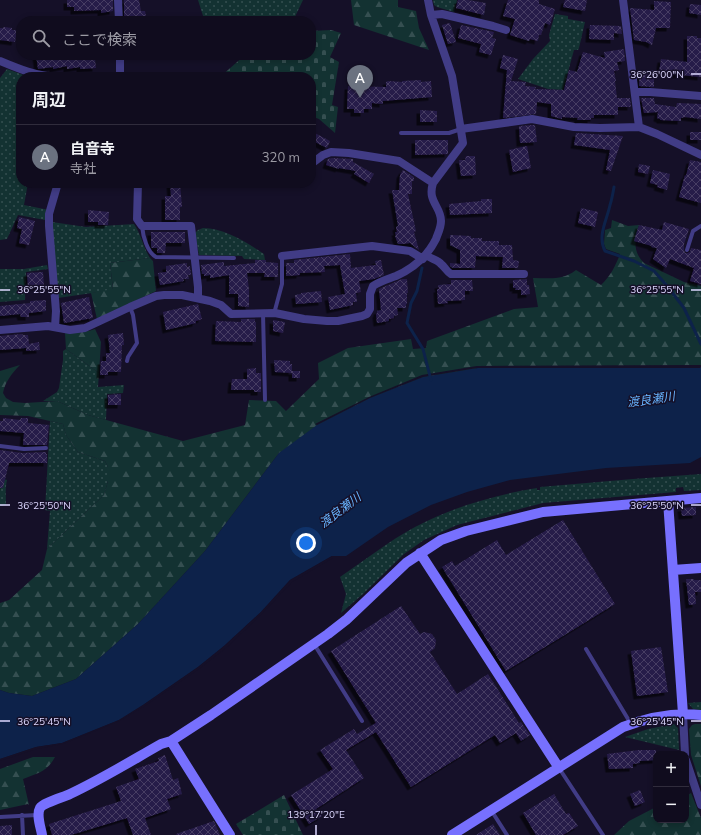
<!DOCTYPE html>
<html lang="ja">
<head>
<meta charset="utf-8">
<style>
  body { margin:0; font-family:Mulish,"Noto Sans JP",sans-serif; background:#1e1a2b; color:#f1f3f6 }
  .controls { position:absolute; right:12px; bottom:12px; display:grid; overflow:hidden; border-radius:8px; box-shadow:0 2px 6px #0003 }
  .controls button { width:36px; height:36px; display:grid; place-items:center; padding:0; border:0; border-bottom:1px solid #302c3c; background:#100c1e; color:#f1f3f6; font:20px sans-serif }
  .you { position:absolute; left:306px; top:543px; width:14px; height:14px; margin:-10px; border:3px solid #fff; border-radius:50%; background:#1a73e8; box-shadow:0 0 0 6px #1a73e833 }
  .badge { display:grid; place-items:center; width:26px; height:26px; border-radius:50%; background:#b45309; color:#fff; font-size:13px; font-weight:700 }
  .pin { position:absolute; translate:-50% -33px; filter:drop-shadow(0 1px 2px #0008) }
  .pin::after { content:''; position:absolute; top:21px; width:14px; height:12px; background:inherit; clip-path:polygon(0 0,100% 0,50% 100%) }
  .list { margin:0; padding:0; list-style:none }
  h2 { display:flex; justify-content:space-between; align-items:center; height:52px; margin:0; padding:0 16px; font-size:17px }
  h2 small { font-size:13px; font-weight:400; color:#9c9ba4 }
  .list li { display:grid; grid-template-columns:26px 1fr auto; gap:12px; align-items:center; box-sizing:border-box; height:64px; padding:0 16px; border-top:1px solid #302c3c }
  .list b { display:block; font-size:15px; white-space:nowrap }
  .list p { margin:0; font-size:13px; white-space:nowrap; color:#9c9ba4 }
  .list em { font-size:13px; font-style:normal; color:#9c9ba4 }
  .icon { flex:none; width:22px; height:22px; fill:none; stroke:currentColor; stroke-width:2; stroke-linecap:round; stroke-linejoin:round }
  .map { position:relative; flex:none; width:701px; height:835px; overflow:hidden }
  .search { position:absolute; background:#100c1e; box-shadow:0 2px 6px #0003; left:16px; top:16px; width:300px; height:44px; display:flex; align-items:center; gap:10px; box-sizing:border-box; padding:0 14px; border-radius:16px; color:#9c9ba4; font-size:15px }
  .panel { position:absolute; background:#100c1e; box-shadow:0 2px 6px #0003; left:16px; top:72px; width:300px; height:116px; border-radius:16px }
  .map>svg:first-child { display:block }
  .grass { fill:url(#grass-dots) }
  .forest { fill:url(#forest-firs) }
  .cemetery { fill:url(#cemetery-stones) }
  .water { fill:#0d224a }
  .pier { fill:#151028 }
  .lines { fill:none; stroke-linecap:round; stroke-linejoin:round }
  .stream { stroke:#0d224a; stroke-width:3 }
  .building { fill:url(#building-cross-hatch); filter:url(#shadow) }
  .lane { stroke:#413c86; stroke-width:4 }
  .street { stroke:#413c86; stroke-width:8 }
  .secondary { stroke:#7770fe; stroke-width:10 }
  .ticks { fill:none; stroke:#ddd8ff; stroke-width:1.5 }
  .labels { text-anchor:middle; dominant-baseline:central; stroke-width:3; stroke-linejoin:round; paint-order:stroke }
  .water-label { font-size:12px; font-style:italic; fill:#67b3fe; stroke:#151028 }
  .ticks-label { font-size:10px; text-anchor:middle; fill:#ddd8ff; stroke:#151028; stroke-width:3; stroke-linejoin:round; paint-order:stroke }
</style>
</head>
<body>
<div class="map">
<svg width="701" height="835" viewBox="0 0 701 835">
  <defs>
    <pattern id="grass-dots" width="8" height="8" patternUnits="userSpaceOnUse"><rect width="8" height="8" fill="#133232"/><path d="M2 2h.1M6 6h.1" fill="none" stroke="#354f51" stroke-width="1.8" stroke-linecap="round"/></pattern>
    <pattern id="forest-firs" width="22" height="20" patternUnits="userSpaceOnUse"><rect width="22" height="20" fill="#133232"/><path d="M5 1l3.5 6h-7zM16 11l3.5 6h-7z" fill="#354f51"/></pattern>
    <pattern id="cemetery-stones" width="16" height="16" patternUnits="userSpaceOnUse"><rect width="16" height="16" fill="#133232"/><path d="M2 7V4a2 2 0 0 1 4 0v3zM10 15v-3a2 2 0 0 1 4 0v3z" fill="#354f51"/></pattern>
    <pattern id="building-cross-hatch" width="8" height="8" patternUnits="userSpaceOnUse"><rect width="8" height="8" fill="#271c49"/><path d="M0 0l8 8M0 8l8-8" fill="none" stroke="#463c64"/></pattern>
    <filter id="shadow"><feDropShadow dx="-3.5" dy="3.5" stdDeviation="0" flood-color="#0009"/></filter>
  </defs>
  <rect width="100%" height="100%" fill="#151028"/>
  <path class="grass" d="M198 0H303L293 21H223L218 18 204 19Z
    M433 0H457L454 12 437 7 434 5Z
    M555 14 568 16V19L585 22 579 48 578 50H574L563 90 548 89 518 79 533 59 550 41 549 35Z
    M7 69 29 77H21V183H28L24 205 49 210 45 220 18 215 7 239 0 240V78Z
    M52 222 86 227 134 224C141 234 143 247 150 258L110 263 113 290 58 298Z
    M203 228C224 228 246 242 264 254L265 260 244 259 242 256 199 255 195 233 198 230Z
    M47 265 48 269 26 272 25 300 0 302V269H24Z
    M66 349 99 373 98 387 124 385 123 393 107 394 106 420 88 415 57 401H43L57 392 59 388 63 360V351Z
    M50 421 63 424 66 435 78 452 105 461 108 467V481L104 495 47 549 50 511 45 510Z
    M701 474V490L684 491 683 487 676 488V492L543 503 457 525 424 540 404 554 363 594 341 613 346 594 340 577C365 560 389 541 415 527 453 507 494 495 537 488V490H540V487L633 479Z
    M0 478 7 480C5 489 6 496 6 505L0 506Z
    M701 702V710L693 709 688 703Z
    M674 724 678 728 679 750 625 737 648 729Z"/>
  <path class="forest" d="M351 0H398V7L416 11 419 28 429 50 354 25Z
    M612 220 628 226 639 225C635 239 632 251 644 263L684 282 701 286V367L477 368 279 453 205 551 138 624 76 679 32 696 9 693 0 690V603L9 600 42 570 47 549 104 495 108 481V467L105 461 78 452 66 435 63 424 28 416 0 415V371L20 365C12 373 5 382 3 393L6 398 13 402 25 403 57 401 88 415 183 441 245 425 249 400 276 401 286 411 319 379 318 363 348 348 411 339 413 349 426 348 427 341 514 309 538 307 533 278C549 278 562 281 576 270L601 285C610 277 616 265 620 254L606 249 604 244 605 230 611 228Z
    M150 258 153 261 156 291 97 319 91 293 113 289 110 263Z
    M95 329 101 342 99 373 66 349 65 333 89 331Z
    M695 724H701V786L691 755 689 729 692 725Z
    M33 757H55C47 772 38 773 23 779L29 805 28 804 0 810V769Z
    M691 793 701 818V835H614L629 821 656 807V820H686V796Z"/>
  <path class="cemetery" d="M331 30 341 33 330 57 339 62 332 105 338 107 335 133 319 119 311 116V77H220L245 55H311V31Z
    M284 795 303 835H243L236 824Z"/>
  <path class="water" d="M701 367V457L690 463 606 468 510 480 467 492 431 505 388 527 346 556H332L290 580 261 612 224 646 198 667 143 705 119 720 62 743 36 747 0 759V690L9 693 32 696 76 679 138 624 205 551 279 453 317 425 370 398 423 377 478 368Z"/>
  <path class="pier" d="M701 365V367L700 368H477L423 377 370 398 317 425 315 424 369 397 422 375 477 366Z
    M332 556H346L345 558H333L292 582 262 614 226 648 199 669 145 706 120 721 63 744 37 749 0 761V759L36 747 62 743 119 720 143 705 198 667 224 646 261 612 290 580Z"/>
  <g class="lines">
    <path class="stream" d="M614 187C613 193 612 199 610 205 607 220 597 236 605 251L634 261 654 271 668 287 684 308 701 344
      M422 268 417 291 411 303 407 323 423 349 431 380"/>
  </g>
  <path class="building" d="M67 0H113V11L101 13V10L74 11V7H67Z
    M124 0H139L141 11H145L147 21H124Z
    M458 0H468L486 3 484 15 456 8Z
    M508 0H539V4L555 9 550 25 545 23 541 35H539L538 41 530 39 529 41 510 35 515 19 503 16Z
    M565 0H587L585 11 563 7Z
    M654 1 671 2 670 28H656L652 45 646 42 634 40 630 8 654 10Z
    M690 4 701 5V15L689 13Z
    M450 23 456 42 448 44 442 25Z
    M461 25 494 32 492 38 496 39 491 55 479 52 481 44 458 38Z
    M590 25 621 26 622 34 614 33V40L589 39Z
    M4 27 12 28V30H17L15 42 0 40V28H3Z
    M687 36H697V38H701V77L659 73 661 59 687 62Z
    M624 49 625 61 617 62 619 70 614 71 616 81H615L617 98H630L631 107H618V115H594V118H591V120H577L578 118 562 117V119L551 116V104L537 102 536 114 503 118 507 70 500 68 503 55 518 59 511 81 526 82 525 86 536 87 535 89 564 90 569 70 577 72 583 52 605 58 604 52Z
    M36 55H70L71 59 90 57V59H95L96 68 80 69V67L67 69V66L53 69V67L38 69Z
    M640 70H654V87L639 86Z
    M421 80V82L431 81 432 97 383 101V104L372 103V109H364V113H354V109H347L348 86 386 87V82L388 81 402 82V81Z
    M641 98H654L655 104 676 107 677 103 701 104V119L685 117 681 118V121L660 120V119L657 118 658 112 644 113Z
    M420 110 437 111V122H420Z
    M532 125H535L537 142 520 143 519 126Z
    M311 131 330 141 327 148 311 140Z
    M690 132H701V140H690Z
    M576 133 623 136 611 171 606 170 610 150 574 145Z
    M415 140H448V154L415 155Z
    M527 146 531 168 513 172 509 150Z
    M466 156H475L476 175 461 176 459 160H465Z
    M332 158 353 159V162L374 174 369 183 354 174 356 171 339 168V169L326 165 328 159Z
    M690 160 701 162V203L679 197 685 175 686 176Z
    M639 164 650 166 648 174 638 172Z
    M403 170 414 177V181H412V194H408L416 231 414 232 419 250 410 243 402 244H398L395 236H396L395 232H397L396 227 398 226 392 190H399L400 175Z
    M653 170 670 174 667 190 657 187 658 185 650 183Z
    M170 183H180L182 207H180V220H165V196H171Z
    M481 199H492V213L450 215 449 204 481 201Z
    M581 208 598 212 595 227 578 223Z
    M88 210 109 212 108 225H98V222H88Z
    M19 217 35 221 29 245 19 243 22 229 17 228Z
    M664 222 689 229 684 244V250L685 253H687L690 252 691 248 701 250V284L690 281 694 268 670 259 666 268 653 259 657 248 651 247 652 246 634 241 639 225 662 230Z
    M151 232H185V243H166L165 253H157V248H152L151 246Z
    M450 235 471 236V238H482V241H499V245H512L513 260 519 261 518 268H502L503 257 476 256 475 268H453L450 266V263L460 264V250L450 245Z
    M350 254 351 268 376 265 375 261 381 260 384 275 374 279 359 281 361 292 356 293 357 302H353V305L330 310 328 297 345 294 340 265 324 266 325 272 300 273V275L286 276V263H294V260Z
    M255 260H266V262L278 263V277H264L265 273H247L249 290V307L238 306V294H229V275L210 278V275L204 276V274H202L201 265 224 262V266L255 263Z
    M187 263V267L190 266 191 275H188L189 279H183L184 281 160 285 158 273 166 272V266Z
    M43 272 44 286 28 287 27 273Z
    M402 279H407L408 293H407V304H406V308H397L398 315 394 316V318L389 319V321L377 323 376 314 377 313V311L381 310 379 289Z
    M527 279V285H529L530 294 521 295V290H515L516 288H513V280Z
    M451 280H472L473 291H465V300L447 301 448 303 438 304 437 289H439L438 285 451 284Z
    M321 291 322 302 296 304 295 295 301 294V293Z
    M89 297 93 318 64 323 61 303Z
    M46 300V311L29 313V317H21L20 314 0 316V306L30 303V301Z
    M198 304 202 319 196 321V323L166 330 163 312Z
    M241 319H255V322H256V342L215 341 216 321 241 322Z
    M273 320 285 322 283 333 273 331Z
    M123 333 124 345H122L121 372H108V375H100L101 361H106V353H110L108 335Z
    M22 334 23 335H28L29 344 39 342 40 350 26 351V348L0 350V336Z
    M274 360 290 361V364H292V371H300V378H292V373L275 372Z
    M256 368V373H261V392H254V390H231L232 379H247V369Z
    M121 394V405H108V395Z
    M3 418 20 420 21 418H28V423L49 425 47 445H23L24 433 0 431V421H3Z
    M0 450 22 453 46 452V454H47V463H9L3 488H0Z
    M696 507V515L682 516 681 508Z
    M563 520 615 604 506 671 442 567 452 561 455 566 497 540 506 555Z
    M686 579H694V580H700L701 581V592H695L696 604 689 605Z
    M401 606 420 634 424 632 432 634 436 640 435 648 430 652 457 694 488 674 519 723 521 722 530 735 521 741 516 733 500 743 495 735 411 787 376 732 346 750 364 778 316 809 322 816 309 824 291 795 333 769 320 750 354 729 357 734 376 723 331 651Z
    M661 647 668 692 637 696 631 651Z
    M639 750H656V760L640 761V763L633 764V768L609 769 607 754Z
    M165 755 173 780 178 778 182 794 167 799 171 809 145 818 151 835H133L127 818 71 835H52L49 824 121 801 116 787 139 779 135 769 159 761 158 758Z
    M640 790 645 802 635 806 630 794Z
    M554 794 566 814 569 813 578 826 563 835H536L523 813Z
    M214 821 220 835H177L176 834Z
    M493 824 500 835H476Z
    M12 825V835H0V826Z"/>
  <g class="lines">
    <path class="lane" d="M401 133H449L461 129
      M142 226C143 236 147 252 156 257L234 258
      M687 250 693 231 701 226
      M263 313 265 400
      M275 313V310L282 284V256
      M127 361 128 357 137 343 133 315 130 307
      M0 446 24 449 46 448
      M314 644 362 721
      M586 649 631 724
      M559 768 603 835
      M491 810 507 835
      M22 815 23 835
      M0 817 37 815"/>
    <path class="street" d="M118 0 119 21
      M623 0 639 127
      M431 15 442 14 493 26 506 30
      M120 55V77
      M0 61C19 69 36 76 57 77
      M635 92H650L701 96
      M461 129 532 119 574 127 600 128 639 127 657 134 701 155
      M311 164 323 155 331 152 349 153 399 161 433 183
      M138 183 137 219 142 226H191L198 287V297
      M426 255C431 259 438 260 441 264 445 267 446 271 451 274H524
      M282 256 372 246 410 251 423 259
      M55 327 56 311 49 226V214L58 183
      M0 330 48 326 70 330 85 328 130 307 156 296 164 295H182L210 301 221 305 231 314 275 313 304 319 327 321H338L362 316 367 314 370 309V294L373 286C380 281 388 279 396 276 414 268 427 257 436 239 438 233 441 228 441 221 441 206 427 202 433 183L463 143 452 76 431 15 428 0
      M683 714 685 754
      M686 760 701 805"/>
    <path class="secondary" d="M668 501 683 714
      M420 553 559 768
      M673 570 701 568
      M171 741 230 835
      M42 835C41 828 36 815 40 808 43 803 64 797 70 794 102 779 131 761 161 744L171 741 211 715 328 634 346 620 406 563 441 540 466 531 543 512 701 498
      M452 835 623 727C649 717 673 712 701 715"/>
  </g>
  <path class="ticks" d="M691 74H701M0 290H10M691 290H701M0 505H10M691 505H701M0 721H10M691 721H701M316 825V835"/>
  <g class="labels">
    <g class="water-label">
      <text transform="translate(651 399) rotate(-8)">渡良瀬川</text>
      <text transform="translate(340 510) rotate(-37)">渡良瀬川</text>
    </g>
  </g>
  <g class="ticks-label">
    <text x="657" y="78">36°26'00"N</text>
    <text x="44" y="293">36°25'55"N</text>
    <text x="657" y="293">36°25'55"N</text>
    <text x="44" y="509">36°25'50"N</text>
    <text x="657" y="509">36°25'50"N</text>
    <text x="44" y="725">36°25'45"N</text>
    <text x="657" y="725">36°25'45"N</text>
    <text x="316" y="818">139°17'20"E</text>
  </g>
</svg>
<div class="controls">
<button>+</button>
<button>−</button>
</div>
<div class="you"></div>
<div class="pin badge" style="left:360px;top:98px;background:#6b7280">A</div>
<div class="search"><svg class="icon" aria-label="search" viewBox="0 0 24 24"><circle cx="10" cy="10" r="6"/><path d="M15 15l6 6"/></svg>ここで検索</div>
<section class="panel">
<h2>周辺<small></small></h2>
<ul class="list">
<li><span class="badge" style="background:#6b7280">A</span><div><b>自音寺</b><p>寺社</p></div><em>320 m</em></li>
</ul>
</section>
</div>
</body>
</html>
